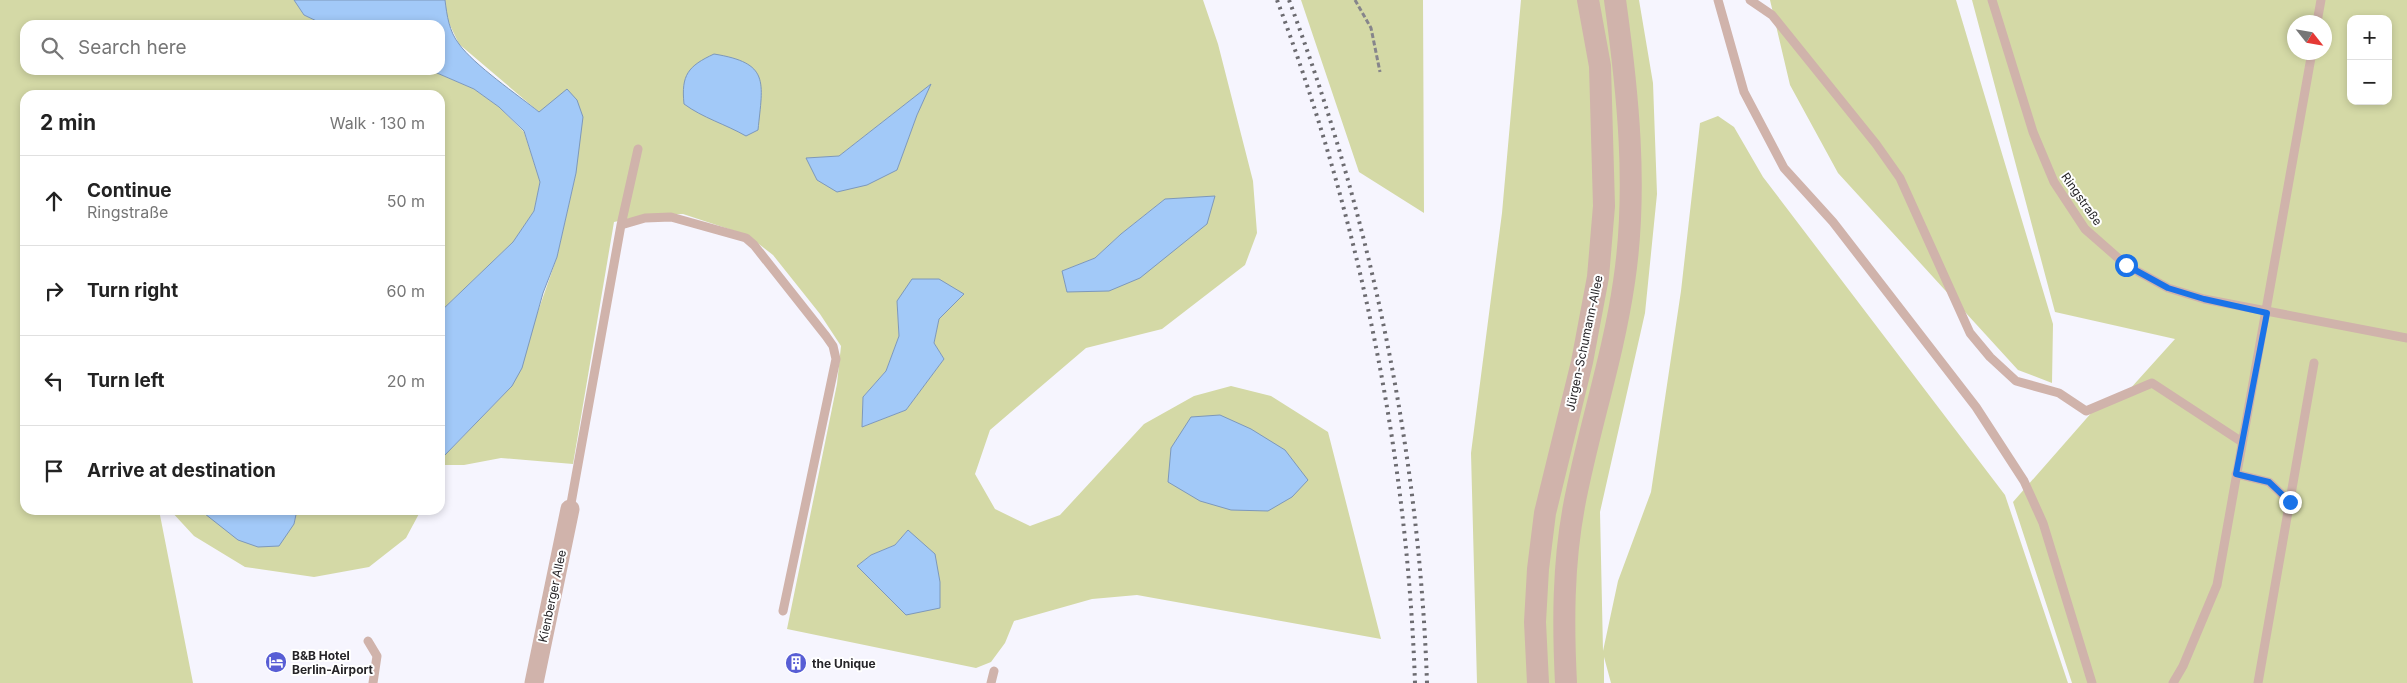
<!DOCTYPE html>
<html lang="en">
<head>
<meta charset="utf-8">
<style>
  body { margin:0; font-family:Inter,sans-serif; background:#f2f2f2; color:#222 }
  .controls { position:absolute; right:15px; top:15px; display:grid; overflow:hidden; border-radius:10px; box-shadow:0 2px 8px #0003 }
  .controls button { width:45px; height:45px; display:grid; place-items:center; padding:0; border:0; border-bottom:1px solid #e0e0e0; background:#fff; color:#222; font:25px sans-serif }
  .compass { position:absolute; left:2287px; top:15px; width:45px; height:45px; border-radius:50%; background:#fff; box-shadow:0 2px 8px #0003; rotate:121deg }
  .stop { position:absolute; width:15px; height:15px; margin:-11px; border:4px solid #1a73e8; border-radius:50%; background:#fff }
  .stop.end { background:#1a73e8; border-color:#fff; box-shadow:0 1px 5px #0008 }
  .list { margin:0; padding:0; list-style:none }
  h2 { display:flex; justify-content:space-between; align-items:center; height:65px; margin:0; padding:0 20px; font-size:21px }
  h2 small { font-size:16px; font-weight:400; color:#767676 }
  .list li { display:grid; grid-template-columns:32px 1fr auto; gap:15px; align-items:center; box-sizing:border-box; height:90px; padding:0 20px; border-top:1px solid #e0e0e0 }
  .list b { display:block; font-size:19px; white-space:nowrap }
  .list p { margin:0; font-size:16px; white-space:nowrap; color:#767676 }
  .list em { font-size:16px; font-style:normal; color:#767676 }
  .icon { flex:none; width:28px; height:28px; fill:none; stroke:currentColor; stroke-width:2; stroke-linecap:round; stroke-linejoin:round }
  .map { position:relative; flex:none; width:2407px; height:683px; overflow:hidden }
  .search { position:absolute; background:#fff; box-shadow:0 2px 8px #0003; left:20px; top:20px; width:425px; height:55px; display:flex; align-items:center; gap:12px; box-sizing:border-box; padding:0 18px; border-radius:15px; color:#767676; font-size:19px }
  .panel { position:absolute; background:#fff; box-shadow:0 2px 8px #0003; left:20px; top:90px; width:425px; height:425px; border-radius:15px }
  .map>svg:first-child { display:block }
  .green { fill:#d4d9a6; fill-rule:evenodd }
  .water { fill:#a2c9f8; stroke:#7d98ba }
  .lines { fill:none; stroke-linecap:round; stroke-linejoin:round }
  .path { stroke:#86858b; stroke-width:3; stroke-dasharray:5 2.5; stroke-linecap:butt }
  .service { stroke:#d0b3ab; stroke-width:9 }
  .minor { stroke:#d0b3ab; stroke-width:19 }
  .tertiary { stroke:#d0b3ab; stroke-width:22 }
  .rail { stroke:#6c6b70; stroke-width:4; stroke-dasharray:2.5 5; stroke-linecap:butt }
  .route { stroke:#1a73e8; stroke-width:6 }
  .labels { text-anchor:middle; dominant-baseline:central; stroke-width:4; stroke-linejoin:round; paint-order:stroke }
  .street-label { font-size:12px; fill:#262528; stroke:#fff }
  .poi-label { font-size:12px; font-weight:bold; fill:#262528; stroke:#fff; text-anchor:start }
</style>
</head>
<body>
<div class="map">
<svg width="2407" height="683" viewBox="0 0 2407 683">
  <rect width="100%" height="100%" fill="#f6f5fe"/>
  <path class="green" d="M0 0H294L304 15 325 25H25V70H430L474 89 499 107 524 132 540 182 534 211 513 242 440 312V95H25V510H159L193 683H0Z
    M445 0H1203L1218 44 1253 181 1257 233 1245 265 1162 329 1086 348 990 430 975 474 995 509 1030 526 1060 515 1144 424 1194 396 1231 386 1271 396 1328 432 1381 639 1137 595 1092 599 1014 621 1005 643 991 662 976 668 787 629 837 384 841 346 820 314 773 255 747 235 683 214 646 215 614 222 573 464 501 458 464 465H440V457L444 456 512 386 557 257 576 173 539 112 459 44 447 19ZM930 85 917 115 897 170 806 159 839 156ZM1165 199 1067 292V291L1062 271 1095 258 1121 234ZM963 294 939 319 934 343 944 359 906 410 862 427 863 397 886 371 899 336 897 301ZM908 530 906 615 857 566 871 555 895 545Z
    M1301 0H1423L1424 213 1359 172Z
    M1521 0H1639L1653 83 1657 194 1645 313 1600 512 1603 651 1618 581 1651 492 1681 291 1700 123 1718 116 1734 127 1763 177 2005 495 2068 683H1611L1604 657V683H1477L1471 453 1502 213Z
    M1770 0H1956L2053 324 2052 383 2018 370 1838 173 1790 85Z
    M1972 0H2407V683H2072L2013 502 2100 403 2129 390 2175 339 2055 312ZM2351 19H2388V101H2351ZM2294 22H2324V52H2294Z
    M170 510H200L204 515 294 524 297 510H421L406 538 369 567 314 577 245 567 194 536Z"/>
  <path class="water" d="M294 0H445C447 16 449 31 459 44 474 65 518 95 539 112L567 89 577 100 583 117 576 173 557 257 543 293 522 368 512 386 444 456 440 457V312L513 242 534 211 540 182 524 131 499 107 474 89 430 70H440V25H325L304 15Z
    M714 54C770 63 763 81 758 130L746 136C725 124 703 118 684 104 681 75 688 66 714 54Z
    M931 84 917 115 897 170 867 185 837 192 817 180 806 158 839 156Z
    M1215 196 1207 224 1140 278 1109 291 1067 292 1062 271 1095 258 1121 234 1165 199Z
    M912 279H939L964 294 939 319 934 343 944 359 906 410 862 427 863 397 886 371 899 336 897 301Z
    M1220 415 1251 429 1285 450 1308 480 1292 497 1268 511 1231 510 1200 501 1168 482 1171 448 1191 417Z
    M200 510H297L294 524 279 546 258 547 238 540Z
    M908 530 935 554 940 582V608L906 615 857 566 871 555 895 545Z"/>
  <g class="lines">
    <path class="path" d="M1355 0 1371 28 1380 72"/>
    <path class="service" d="M1718 0 1744 92 1784 168 1833 222 1976 407 2024 481 2043 523 2092 683
      M1750 0 1772 15 1876 144 1900 178 1970 333 1990 357 2016 381 2059 393 2086 411 2152 383 2242 442
      M1992 0 2033 132 2054 182 2085 229 2126 265 2168 288 2204 299 2407 338
      M2317 22 2321 0
      M621 225 638 149
      M2236 474 2269 482 2290 502
      M570 509 621 225 645 218 671 217 746 238 754 245 826 336 833 346 836 359 783 611
      M368 641 377 656 373 683
      M991 683 994 671
      M2173 683 2183 666 2217 585 2312 52
      M2258 683 2314 363"/>
    <path class="minor" d="M534 683 570 509"/>
    <path class="tertiary" d="M1538 683 1535 622 1538 569 1545 513 1582 362 1598 277 1604 206 1600 66 1588 0
      M1566 683C1563 624 1563 565 1574 506 1588 431 1613 358 1624 282 1638 189 1628 93 1615 0"/>
    <path class="rail" d="M1277 0C1359 219 1407 449 1415 683
      M1289 0C1371 220 1419 448 1427 683"/>
  </g>
  <g class="lines">
    <path class="route" d="M2126 265 2168 288 2204 299 2267 313 2236 474 2269 482 2290 502"/>
  </g>
  <defs>
    <g id="hotel-disc" transform="scale(1.125)"><circle r="9.5" fill="#585ed5" stroke="#fff"/><path d="M-6-4.5h1.5V1H6V5H4.5V3h-9V5H-6ZM-4 0a1.8 1.8 0 1 1 3.6 0ZM.5 0V-2.5h3Q6-2.5 6 0Z" fill="#fff"/></g>
    <g id="building-disc" transform="scale(1.125)"><circle r="9.5" fill="#585ed5" stroke="#fff"/><path d="M-4-6H4V6H1V3H-1V6H-4ZM-2.5-4.3h1.7v1.8h-1.7ZM.8-4.3h1.7v1.8H.8ZM-2.5-1h1.7V.8h-1.7ZM.8-1h1.7V.8H.8Z" fill="#fff"/></g>
  </defs>
  <g fill-rule="evenodd">
    <use href="#hotel-disc" x="276" y="662"/>
    <use href="#building-disc" x="796" y="663"/>
  </g>
  <g class="labels">
    <g class="street-label">
      <text transform="translate(2082 199) rotate(55)">Ringstraße</text>
      <text transform="translate(1584 343) rotate(-78)">Jürgen-Schumann-Allee</text>
      <text transform="translate(552 596) rotate(-78)">Kienberger Allee</text>
    </g>
    <g class="poi-label">
      <text x="292" y="655">B&amp;B Hotel<tspan x="292" dy="14">Berlin-Airport</tspan></text>
      <text x="812" y="663">the Unique</text>
    </g>
  </g>
</svg>
<div class="controls">
<button>+</button>
<button>−</button>
</div>
<svg class="compass" viewBox="-18 -18 36 36"><path d="M0-13l5 13h-10z" fill="#e53935"/><path d="M0 13l5-13h-10z" fill="#767676"/></svg>
<div class="stop" style="left:2126px;top:265px"></div>
<div class="stop end" style="left:2290px;top:502px"></div>
<div class="search"><svg class="icon" aria-label="search" viewBox="0 0 24 24"><circle cx="10" cy="10" r="6"/><path d="M15 15l6 6"/></svg>Search here</div>
<section class="panel">
<h2>2 min<small>Walk · 130 m</small></h2>
<ul class="list">
<li><svg class="icon" aria-label="ahead" viewBox="0 0 24 24"><path d="M12 20V5M6 11l6-6 6 6"/></svg><div><b>Continue</b><p>Ringstraße</p></div><em>50 m</em></li>
<li><svg class="icon" aria-label="right" viewBox="0 0 24 24"><path d="M7 20v-9h11M14 6l5 5-5 5"/></svg><div><b>Turn right</b></div><em>60 m</em></li>
<li><svg class="icon" aria-label="left" viewBox="0 0 24 24"><path d="M17 20v-9H6M10 6l-5 5 5 5"/></svg><div><b>Turn left</b></div><em>20 m</em></li>
<li><svg class="icon" aria-label="arrive" viewBox="0 0 24 24"><path d="M6 21V4h12l-3 4 3 4H6"/></svg><div><b>Arrive at destination</b></div></li>
</ul>
</section>
</div>
</body>
</html>
